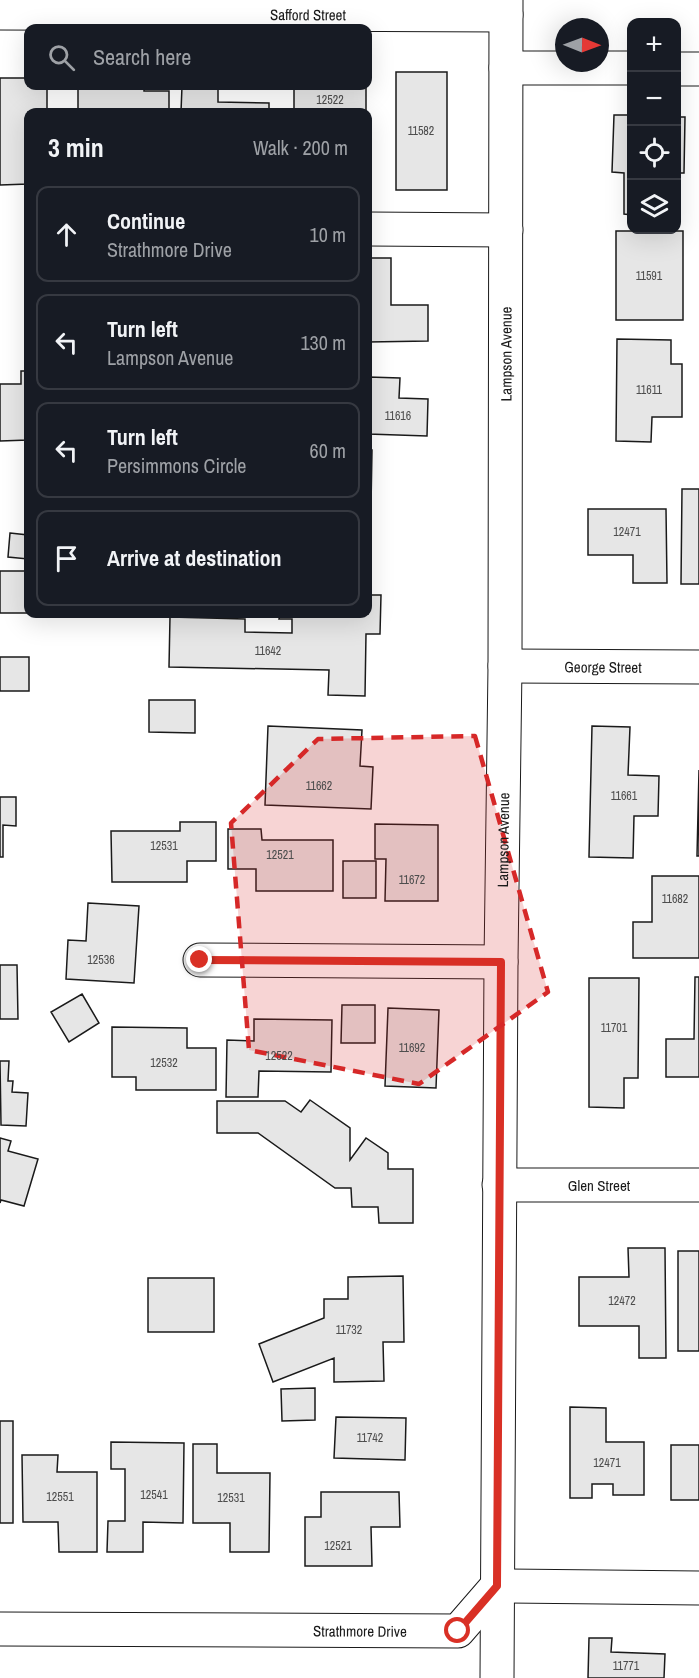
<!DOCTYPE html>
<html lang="en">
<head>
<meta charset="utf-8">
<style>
  body { margin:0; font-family:"Archivo Narrow",sans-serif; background:#242831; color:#f1f3f6 }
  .controls { position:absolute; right:18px; top:18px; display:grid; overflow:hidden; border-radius:12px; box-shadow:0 6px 24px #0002 }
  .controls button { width:54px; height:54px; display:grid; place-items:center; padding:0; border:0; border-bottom:2px solid #363941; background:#171b24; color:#f1f3f6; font:30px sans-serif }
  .compass { position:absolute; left:555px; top:18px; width:54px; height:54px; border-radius:50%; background:#171b24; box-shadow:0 6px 24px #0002; rotate:91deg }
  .stop { position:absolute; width:18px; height:18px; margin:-14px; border:4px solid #d93025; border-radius:50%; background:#fff }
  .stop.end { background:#d93025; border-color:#fff; box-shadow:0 2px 6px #0008 }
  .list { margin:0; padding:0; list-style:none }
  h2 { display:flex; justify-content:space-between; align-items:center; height:78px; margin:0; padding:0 24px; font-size:26px }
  h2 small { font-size:20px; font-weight:400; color:#9ea1a6 }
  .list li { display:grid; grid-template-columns:39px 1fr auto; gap:18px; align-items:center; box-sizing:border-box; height:96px; margin:0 12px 12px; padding:0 12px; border:2px solid #363941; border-radius:12px }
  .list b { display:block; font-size:22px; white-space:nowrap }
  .list p { margin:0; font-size:20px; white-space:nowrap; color:#9ea1a6 }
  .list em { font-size:20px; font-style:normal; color:#9ea1a6 }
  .icon { flex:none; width:33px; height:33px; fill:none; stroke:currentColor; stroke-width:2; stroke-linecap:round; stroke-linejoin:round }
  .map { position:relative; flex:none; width:699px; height:1678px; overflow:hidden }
  .search { position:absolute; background:#171b24; box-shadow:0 6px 24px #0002; left:24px; top:24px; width:348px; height:66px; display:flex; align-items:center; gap:15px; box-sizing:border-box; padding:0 21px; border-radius:12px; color:#9ea1a6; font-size:22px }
  .panel { position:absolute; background:#171b24; box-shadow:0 6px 24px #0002; left:24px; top:108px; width:348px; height:510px; border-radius:12px }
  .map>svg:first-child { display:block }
  .building { fill:#e6e6e6; stroke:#1a1a1a; stroke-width:1.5 }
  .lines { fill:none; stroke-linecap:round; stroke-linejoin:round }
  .minor-casing { stroke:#1a1a1a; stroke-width:35 }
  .minor { stroke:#fff; stroke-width:33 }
  .route { stroke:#d93025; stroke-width:8 }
  .marked { fill:#d62828; fill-opacity:0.2; stroke:#d62828; stroke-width:4.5; stroke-dasharray:12 8; stroke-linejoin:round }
  .labels { text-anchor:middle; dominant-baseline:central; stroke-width:4.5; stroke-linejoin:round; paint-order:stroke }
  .number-label { font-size:12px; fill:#4d4d4d }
  .street-label { font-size:15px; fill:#1a1a1a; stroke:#fff }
</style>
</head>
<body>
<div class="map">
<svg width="699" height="1678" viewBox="0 0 699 1678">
  <rect width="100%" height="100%" fill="#fff"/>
  <path class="building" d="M396 72H447V190H396Z
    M0 78H28V86H47V112H28V184L0 185Z
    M78 86H144V91H169V112H78Z
    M182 86H218V102L269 103V112H181Z
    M329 86H366V112H294V87H329Z
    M614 115H632V215L624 214V173L612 172Z
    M676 117H685L684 173H676Z
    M616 231H683V320H616Z
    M368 258H391V305H428V341L368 342Z
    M617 339 671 340V364H682V417H652L651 442 616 441Z
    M21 371H28V440L0 441V384H21Z
    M368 377 400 378 399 398 428 399 427 436 368 434Z
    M368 450H372L370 561H368Z
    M682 489H699V584H681Z
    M588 509H666L667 583H633V555H588Z
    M10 533 28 535V559L8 557Z
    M0 571H28V613H0Z
    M368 595H381L380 634H366L365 696 328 695 329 670 169 667 170 617 245 619V632L292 633V619H279L280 614H368Z
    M0 657H29V691H0Z
    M149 700H195V733L149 732Z
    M268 726 362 730 360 766 373 767 371 809 265 805Z
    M592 726 630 727 628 775 659 776 658 816H634L633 858 589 857Z
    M699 770V856H697Z
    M0 797H16V826L3 825V857H0Z
    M180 822H216V861H187V882H112L111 831H180Z
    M375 824 438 825V901H385L386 859H375Z
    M228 829H261L262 840H333V891H256V869H228Z
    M343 861H376V898H343Z
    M652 876H699V958H633V922H652Z
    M88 903 139 906 134 983 66 979 68 940 86 941Z
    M0 965H17L18 1019H0Z
    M695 977H699V1077H666V1039H694Z
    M589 978H639L638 1078H624V1108L589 1107Z
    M82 994 99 1023 69 1042 51 1012Z
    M342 1005H375V1043H341Z
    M388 1008 439 1010 436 1088 385 1086Z
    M254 1019 332 1020 331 1072 259 1071 258 1097H226L227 1040 254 1041Z
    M112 1027 187 1028V1048H216V1090H136V1077H112Z
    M0 1061H9L8 1081H13L12 1092 28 1093 26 1126 1 1125Z
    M310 1100 350 1128V1160L366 1138 388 1153V1169H413V1223H379L378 1207H352L351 1188H335L258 1133H217V1101H285L301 1112Z
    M0 1138 11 1141 8 1151 38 1159 24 1206 1 1200 0 1203Z
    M628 1248H665L666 1358H639V1326H579V1277H629Z
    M678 1251H699V1351H678Z
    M403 1276 404 1342H383L384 1381 334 1382V1358L273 1382 259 1344 324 1318V1299H348V1277Z
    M148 1278H214V1332H148Z
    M315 1388V1420L282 1421 281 1389Z
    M570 1407 606 1408V1442H644V1495H613V1484H592V1498H570Z
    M336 1417 406 1418 405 1460 334 1458Z
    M0 1421H13V1523H0Z
    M111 1442 184 1443 183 1523 143 1522V1552H107L108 1521H125V1469H111Z
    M193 1444H217V1473H270L269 1552H230V1523H193Z
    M671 1445H699V1500H671Z
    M22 1455H58L57 1472H97V1552H59L58 1522H23Z
    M321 1492H399L400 1527H371L372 1566H305V1517H321Z
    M589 1638H612L611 1652 665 1654 664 1678H588Z"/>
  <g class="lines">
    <g class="minor-casing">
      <g id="minor">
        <path id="s1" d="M0 13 506 15"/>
        <path d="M506 68H632"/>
        <path d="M676 69H699"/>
        <path d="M368 229 506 230"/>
        <path id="s2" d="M505 666 699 667"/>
        <path d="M200 960 501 962"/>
        <path id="s3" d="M499 1185H699"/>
        <path id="s4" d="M0 1629 458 1631 497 1586 699 1588"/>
        <path id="s5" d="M497 1678 501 962 505 666 506 0"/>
      </g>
    </g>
    <use href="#minor" class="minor"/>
  </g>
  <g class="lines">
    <path class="route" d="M200 960 501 962 497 1586 458 1631"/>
  </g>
  <path class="marked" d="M475 736 548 992 419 1084 249 1050 231 823 318 739Z"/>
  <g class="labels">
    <g class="number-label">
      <text x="330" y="100">12522</text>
      <text x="421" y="131">11582</text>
      <text x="649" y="276">11591</text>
      <text x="649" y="390">11611</text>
      <text x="398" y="416">11616</text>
      <text x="627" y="532">12471</text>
      <text x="268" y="651">11642</text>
      <text x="319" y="786">11662</text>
      <text x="624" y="796">11661</text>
      <text x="164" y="846">12531</text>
      <text x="280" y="855">12521</text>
      <text x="412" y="880">11672</text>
      <text x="675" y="899">11682</text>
      <text x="101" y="960">12536</text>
      <text x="614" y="1028">11701</text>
      <text x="412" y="1048">11692</text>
      <text x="279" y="1056">12522</text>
      <text x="164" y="1063">12532</text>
      <text x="622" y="1301">12472</text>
      <text x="349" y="1330">11732</text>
      <text x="370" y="1438">11742</text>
      <text x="607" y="1463">12471</text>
      <text x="154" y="1495">12541</text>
      <text x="60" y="1497">12551</text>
      <text x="231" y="1498">12531</text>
      <text x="338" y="1546">12521</text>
      <text x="626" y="1666">11771</text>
    </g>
    <g class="street-label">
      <text stroke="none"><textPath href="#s1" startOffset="308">Safford Street</textPath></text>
      <text stroke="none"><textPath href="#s5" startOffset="1324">Lampson Avenue</textPath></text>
      <text stroke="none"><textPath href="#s2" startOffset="98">George Street</textPath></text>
      <text stroke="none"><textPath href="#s5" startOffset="838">Lampson Avenue</textPath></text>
      <text stroke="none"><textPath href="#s3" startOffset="100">Glen Street</textPath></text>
      <text stroke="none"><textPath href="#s4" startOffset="360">Strathmore Drive</textPath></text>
    </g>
  </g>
</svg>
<div class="controls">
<button>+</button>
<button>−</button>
<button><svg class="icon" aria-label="locate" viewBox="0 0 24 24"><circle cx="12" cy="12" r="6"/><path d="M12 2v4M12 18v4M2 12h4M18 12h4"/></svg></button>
<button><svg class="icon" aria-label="layers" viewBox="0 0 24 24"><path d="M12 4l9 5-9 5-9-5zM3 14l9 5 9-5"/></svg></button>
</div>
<svg class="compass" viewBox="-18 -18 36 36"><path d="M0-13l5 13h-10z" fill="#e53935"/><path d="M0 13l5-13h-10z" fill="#9ea1a6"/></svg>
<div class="stop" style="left:458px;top:1631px"></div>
<div class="stop end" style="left:200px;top:960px"></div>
<div class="search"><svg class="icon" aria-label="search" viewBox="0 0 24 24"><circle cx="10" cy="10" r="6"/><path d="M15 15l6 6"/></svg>Search here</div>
<section class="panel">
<h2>3 min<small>Walk · 200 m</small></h2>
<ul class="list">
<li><svg class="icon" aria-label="ahead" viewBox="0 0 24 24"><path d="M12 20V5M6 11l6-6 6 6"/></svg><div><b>Continue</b><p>Strathmore Drive</p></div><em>10 m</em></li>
<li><svg class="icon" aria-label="left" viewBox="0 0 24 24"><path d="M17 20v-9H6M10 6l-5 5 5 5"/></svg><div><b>Turn left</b><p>Lampson Avenue</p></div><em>130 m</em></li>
<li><svg class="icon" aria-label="left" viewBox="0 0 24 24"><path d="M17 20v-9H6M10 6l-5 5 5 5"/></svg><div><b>Turn left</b><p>Persimmons Circle</p></div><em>60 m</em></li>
<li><svg class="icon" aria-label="arrive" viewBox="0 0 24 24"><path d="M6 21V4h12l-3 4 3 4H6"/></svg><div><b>Arrive at destination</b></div></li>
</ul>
</section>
</div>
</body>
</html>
